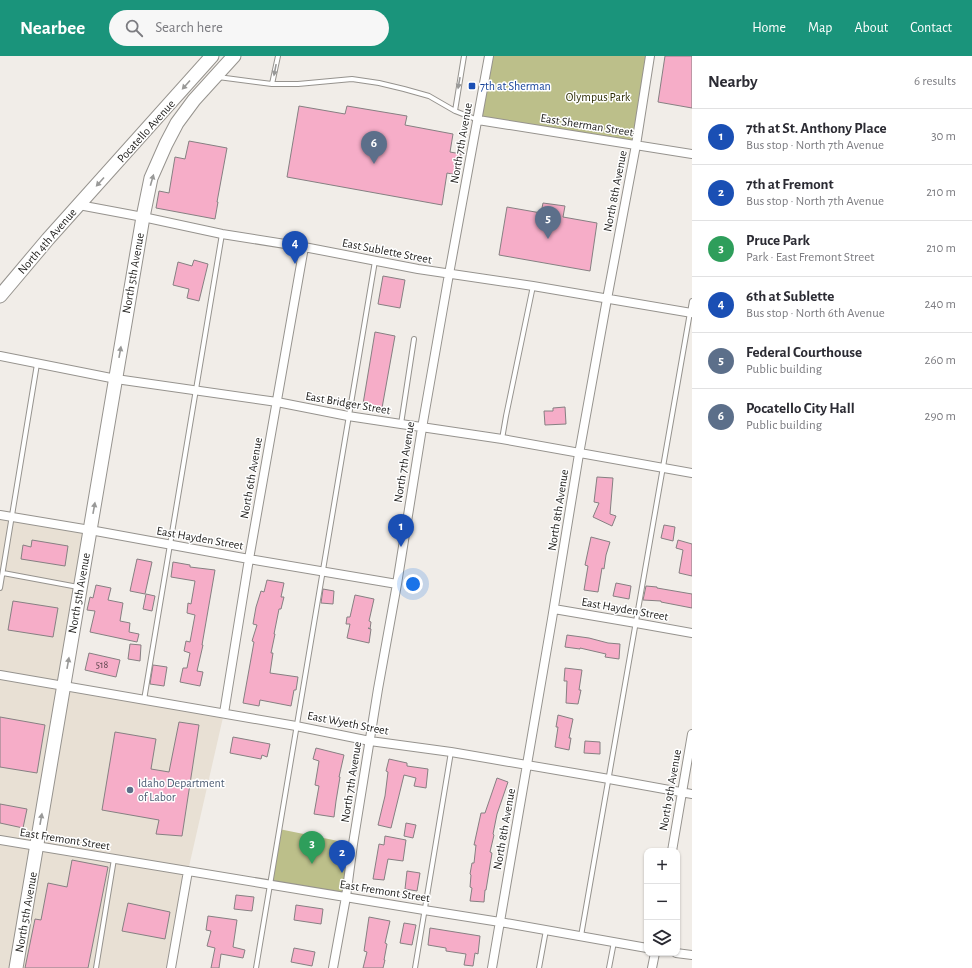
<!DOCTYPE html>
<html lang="en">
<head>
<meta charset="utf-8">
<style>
  body { margin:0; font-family:"Alegreya Sans",sans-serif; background:#f7f7f7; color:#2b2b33 }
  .controls { position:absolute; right:12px; bottom:12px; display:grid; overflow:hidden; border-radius:8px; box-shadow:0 1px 3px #0004 }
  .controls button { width:36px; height:36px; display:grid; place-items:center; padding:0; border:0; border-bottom:1px solid #e1e1e2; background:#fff; color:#2b2b33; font:20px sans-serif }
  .you { position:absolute; left:413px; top:528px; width:14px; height:14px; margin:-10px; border:3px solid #fff; border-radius:50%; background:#1a73e8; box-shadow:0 0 0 6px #1a73e833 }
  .badge { display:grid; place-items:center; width:26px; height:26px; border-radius:50%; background:#1a947b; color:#fff; font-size:13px; font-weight:700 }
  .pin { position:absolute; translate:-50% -33px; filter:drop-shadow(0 1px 2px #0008) }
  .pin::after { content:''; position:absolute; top:21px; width:14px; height:12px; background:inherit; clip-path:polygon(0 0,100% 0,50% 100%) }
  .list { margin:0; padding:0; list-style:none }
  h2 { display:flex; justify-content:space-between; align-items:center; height:52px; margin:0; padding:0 16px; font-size:17px }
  h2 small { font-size:13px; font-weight:400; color:#7c7c81 }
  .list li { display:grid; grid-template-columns:26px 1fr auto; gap:12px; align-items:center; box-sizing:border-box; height:56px; padding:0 16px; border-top:1px solid #e1e1e2 }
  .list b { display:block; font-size:15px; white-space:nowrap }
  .list p { margin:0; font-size:13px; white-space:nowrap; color:#7c7c81 }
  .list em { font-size:13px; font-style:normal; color:#7c7c81 }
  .icon { flex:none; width:22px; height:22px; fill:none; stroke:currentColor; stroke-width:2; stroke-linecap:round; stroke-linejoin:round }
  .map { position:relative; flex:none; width:692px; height:912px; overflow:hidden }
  header { display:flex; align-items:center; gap:24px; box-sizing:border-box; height:56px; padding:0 20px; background:#1a947b; color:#fff }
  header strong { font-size:19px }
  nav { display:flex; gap:22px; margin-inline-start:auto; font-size:14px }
  .search { width:280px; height:36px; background:#f7f7f7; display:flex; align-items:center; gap:10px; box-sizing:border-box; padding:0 14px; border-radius:22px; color:#7c7c81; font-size:15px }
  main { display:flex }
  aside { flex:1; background:#fff }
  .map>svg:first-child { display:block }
  .built { fill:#e8e0d4 }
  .green { fill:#bcbf8a }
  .building { fill:#f6adc8; stroke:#868082 }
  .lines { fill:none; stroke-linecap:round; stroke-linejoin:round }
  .lane-casing { stroke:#96938e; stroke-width:6 }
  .street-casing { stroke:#96938e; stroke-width:10 }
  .primary-casing { stroke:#96938e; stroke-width:15 }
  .lane { stroke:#fff; stroke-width:4 }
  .street { stroke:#fff; stroke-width:8 }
  .primary { stroke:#fff; stroke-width:13 }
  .oneway { fill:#999998 }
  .transit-dot { fill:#1a4fb4; stroke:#fff; stroke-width:1.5 }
  .service-dot { fill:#5c6f8a; stroke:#fff; stroke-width:1.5 }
  .labels { text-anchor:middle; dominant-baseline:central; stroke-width:3; stroke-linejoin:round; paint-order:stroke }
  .number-label { font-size:10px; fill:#534046 }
  .transit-label { font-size:12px; fill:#164399; stroke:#fff; text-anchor:start }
  .park-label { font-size:12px; fill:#2c2c04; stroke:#fff }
  .street-label { font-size:12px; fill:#1d1c1a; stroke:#fff }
  .service-label { font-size:12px; fill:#4e5e75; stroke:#fff; text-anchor:start }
</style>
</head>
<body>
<header>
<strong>Nearbee</strong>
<div class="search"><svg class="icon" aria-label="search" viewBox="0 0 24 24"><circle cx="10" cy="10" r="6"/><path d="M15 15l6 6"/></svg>Search here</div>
<nav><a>Home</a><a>Map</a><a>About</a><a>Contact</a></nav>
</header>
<main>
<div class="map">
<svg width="692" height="912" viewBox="0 0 692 912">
  <rect width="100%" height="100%" fill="#f1ede8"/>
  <path class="built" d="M0 458 90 474 64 630 224 657 188 815 171 912H0Z"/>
  <path class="green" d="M489 0H650L636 89 478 64Z
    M279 773 353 788 346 841 270 829Z"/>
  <path class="building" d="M665 0H692V52L658 46Z
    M299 50 345 58 347 50 407 60 405 69 453 78 450 96 461 98 457 119 447 117 442 149 287 121Z
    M189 85 227 92 217 146H218L215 163 156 152 159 135 169 137 175 101 185 103Z
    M543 147 565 150 563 161 597 167 590 215 499 199 507 151 541 157Z
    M194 204 208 208 199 245 187 242 189 233 173 229 178 206 192 210Z
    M383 220 405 224 400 252 378 248Z
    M375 276 395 280 382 352 363 348Z
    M565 351 566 368 545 369 544 355H553V352Z
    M597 421 613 422 610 458 616 460 612 470 593 461 599 447 594 446Z
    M664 469 675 471 673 485 661 482Z
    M591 481 610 486 606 499 604 513 602 512 598 536 584 534 588 510 585 509Z
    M32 484 68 490 65 510 21 503 23 489 31 491Z
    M678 484 692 488V520L679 517 683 494 676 492Z
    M137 503 152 506 145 538 130 535Z
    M173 506 190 509V511L215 514 202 589H203L197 615 203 616 200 630 180 626 183 612H187L190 597 184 595 186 585 190 586 195 559 187 557 188 547 191 548 195 525 171 521Z
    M267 524 284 527 281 541H284L281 553H279L274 578H275L271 597H273L270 617 298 621 296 634H294L291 650 260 644 259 650 243 647 254 586 252 585 257 569 253 568 256 551 261 535 264 536Z
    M616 527 631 530 629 543 613 540Z
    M96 529 111 532 108 544 123 547 120 565 130 567 129 576 139 578 137 586 90 576 95 555 87 554 90 541 93 542Z
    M646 530 657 531V532L692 538V552L661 546V545L643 544Z
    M323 533 334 535 333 548 321 547Z
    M146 538 155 540 152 555 143 553Z
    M355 539 374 543 369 565 371 566 370 573 368 572 371 573 369 587 347 582 350 568H346L347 561H350Z
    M13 545 58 552 53 581 8 574Z
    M567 579 589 582 608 587 620 588 619 603 605 601 606 598 580 592V593L565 591Z
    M130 588 141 589 140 605 128 603Z
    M89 597 120 604 116 621 85 614Z
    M153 609 167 611 164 630 150 628Z
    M565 612 582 614 579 634H581L578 648 566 647 567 625H564Z
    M558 659 573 663 569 682H571L569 694 555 691 558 671H556Z
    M0 661 45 669 37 717 0 711Z
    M179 666 199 669 182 780 156 778 159 764 102 754 115 676 156 683 151 713 169 716Z
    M233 681 270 688 267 701 262 699 261 703 230 697Z
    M585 685 600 686V698L584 697Z
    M316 692 344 699 339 721H340L336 745 334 761 314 758 319 730 315 729 319 705 313 703Z
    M389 703 407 707V710L428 713 426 732 414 730 416 722 404 719 391 772 378 769 385 740 388 716 386 715Z
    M497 722 508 726 497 758 493 778 494 779 490 796 492 797 486 834H485L484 846 470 845 472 832 470 831 471 819 470 818 472 807H474L476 789H474L481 757H485Z
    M0 748 27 753 23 772 0 767Z
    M406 767 416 769 413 782 404 780Z
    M385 780 406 784 403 805 388 803 384 824 373 823 379 788 384 789Z
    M72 804 108 811 88 912H25L35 863 41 864 48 827 67 831Z
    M407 815 420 817 417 835 405 833Z
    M236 839 254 841 252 855 234 853Z
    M128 847 170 856 165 883 122 875Z
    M296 849 323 853 321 868 294 864Z
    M208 860 237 864 233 891 245 894 243 902 221 898 219 912H211L215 892 207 890 211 875 206 874Z
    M369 861 390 865 385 887 387 888 384 904H385L383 912H363L367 896 364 895Z
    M404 867 416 869 412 889 400 887Z
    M430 872 480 880 478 898 475 897 473 910 464 909 466 898 446 895V892L428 889Z
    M294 892 315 896 312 910 291 906Z"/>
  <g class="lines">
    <g class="lane-casing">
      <path id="lane" d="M218 21 272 28H298L352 23 379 27 404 33 429 40 455 55 478 64
        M272 28 278 0
        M455 55 464 0
        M401 368 414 283
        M502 383 506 360 533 230
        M3 517 78 531
        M0 532 37 308
        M144 644 222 178
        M581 880 692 245
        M96 912 114 803
        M256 912 375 205
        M415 912 451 696
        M539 912 546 874
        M609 912 614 886"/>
    </g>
    <g class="street-casing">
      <path id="street" d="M478 64 692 98
        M79 149 143 161 222 178 304 191 418 213 533 230 692 257
        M0 300 116 323 277 346 348 360 401 368 502 383 692 417
        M0 459 90 474 249 503 397 528
        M554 553 636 567 692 577
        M0 619 296 670 370 685 451 696 609 723 692 738
        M224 657 249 503 304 191
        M0 784 424 854 500 866 647 892
        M672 795 692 678
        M676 897 692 899
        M171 912 188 815
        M333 912 346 841 353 788 378 633 397 528 422 372 449 218 489 0
        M492 912 552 563 579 398 607 243 636 89 650 0
        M652 912 655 897"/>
    </g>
    <g class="primary-casing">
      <path id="primary" d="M0 240 48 183 212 0
        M16 912 143 161 151 122 166 88 177 67 194 44 234 0"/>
    </g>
    <use href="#lane" class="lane"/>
    <use href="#street" class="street"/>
    <use href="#primary" class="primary"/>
  </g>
  <defs><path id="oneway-solid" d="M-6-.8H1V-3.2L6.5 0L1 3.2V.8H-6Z"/></defs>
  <g class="oneway">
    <use href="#oneway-solid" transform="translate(275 14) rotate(101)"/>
    <use href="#oneway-solid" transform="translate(459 27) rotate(100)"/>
    <use href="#oneway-solid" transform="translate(186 29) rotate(132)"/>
    <use href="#oneway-solid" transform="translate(152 124) rotate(-74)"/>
    <use href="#oneway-solid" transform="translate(100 126) rotate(132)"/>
    <use href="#oneway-solid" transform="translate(120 296) rotate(-80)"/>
    <use href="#oneway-solid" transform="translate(94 452) rotate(-80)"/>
    <use href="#oneway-solid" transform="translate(68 607) rotate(-80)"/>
    <use href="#oneway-solid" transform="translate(41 763) rotate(-80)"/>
  </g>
  <rect class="transit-dot" x="468" y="26" width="8" height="8" rx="2"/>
  <circle class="service-dot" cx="130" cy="734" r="4"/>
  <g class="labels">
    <g class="number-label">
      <text x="102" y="609">518</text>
    </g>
    <g class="transit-label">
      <text x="480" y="30">7th at Sherman</text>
    </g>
    <g class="park-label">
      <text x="598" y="41">Olympus Park</text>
    </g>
    <g class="street-label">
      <text transform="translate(587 69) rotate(9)">East Sherman Street</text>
      <text transform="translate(146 75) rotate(-48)">Pocatello Avenue</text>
      <text transform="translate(461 87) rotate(-80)">North 7th Avenue</text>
      <text transform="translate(615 135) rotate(-79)">North 8th Avenue</text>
      <text transform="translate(47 185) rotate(-49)">North 4th Avenue</text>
      <text transform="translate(387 195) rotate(11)">East Sublette Street</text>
      <text transform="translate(133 217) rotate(-80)">North 5th Avenue</text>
      <text transform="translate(348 347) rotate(10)">East Bridger Street</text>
      <text transform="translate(404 406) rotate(-81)">North 7th Avenue</text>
      <text transform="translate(251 422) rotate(-80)">North 6th Avenue</text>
      <text transform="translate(558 454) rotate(-81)">North 8th Avenue</text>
      <text transform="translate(200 482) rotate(10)">East Hayden Street</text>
      <text transform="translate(79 537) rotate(-80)">North 5th Avenue</text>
      <text transform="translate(625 553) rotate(10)">East Hayden Street</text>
      <text transform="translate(348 667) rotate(11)">East Wyeth Street</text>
      <text transform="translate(351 726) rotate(-81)">North 7th Avenue</text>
      <text transform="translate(670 734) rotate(-80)">North 9th Avenue</text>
      <text transform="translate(504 773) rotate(-80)">North 8th Avenue</text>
      <text transform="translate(65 783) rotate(9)">East Fremont Street</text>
      <text transform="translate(385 835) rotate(9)">East Fremont Street</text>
      <text transform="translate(26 856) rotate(-80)">North 5th Avenue</text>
    </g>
    <g class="service-label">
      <text x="138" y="727">Idaho Department<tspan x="138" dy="14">of Labor</tspan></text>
    </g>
  </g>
</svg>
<div class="controls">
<button>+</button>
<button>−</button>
<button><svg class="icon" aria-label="layers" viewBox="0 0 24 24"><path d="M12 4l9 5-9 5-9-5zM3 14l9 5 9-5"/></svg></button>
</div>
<div class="you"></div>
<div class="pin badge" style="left:401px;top:491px;background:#1a4fb4">1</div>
<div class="pin badge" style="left:342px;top:817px;background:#1a4fb4">2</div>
<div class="pin badge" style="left:312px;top:808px;background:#2e9e5b">3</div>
<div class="pin badge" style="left:295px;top:208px;background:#1a4fb4">4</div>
<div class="pin badge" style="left:548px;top:183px;background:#5c6f8a">5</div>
<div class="pin badge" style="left:374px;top:108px;background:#5c6f8a">6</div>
</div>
<aside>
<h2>Nearby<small>6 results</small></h2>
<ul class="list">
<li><span class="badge" style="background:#1a4fb4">1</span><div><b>7th at St. Anthony Place</b><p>Bus stop · North 7th Avenue</p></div><em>30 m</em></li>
<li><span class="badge" style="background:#1a4fb4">2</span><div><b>7th at Fremont</b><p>Bus stop · North 7th Avenue</p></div><em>210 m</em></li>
<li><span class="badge" style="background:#2e9e5b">3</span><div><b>Pruce Park</b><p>Park · East Fremont Street</p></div><em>210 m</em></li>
<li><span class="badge" style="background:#1a4fb4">4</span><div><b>6th at Sublette</b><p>Bus stop · North 6th Avenue</p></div><em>240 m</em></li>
<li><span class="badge" style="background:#5c6f8a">5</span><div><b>Federal Courthouse</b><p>Public building</p></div><em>260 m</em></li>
<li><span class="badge" style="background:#5c6f8a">6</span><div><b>Pocatello City Hall</b><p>Public building</p></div><em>290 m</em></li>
</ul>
</aside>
</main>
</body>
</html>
